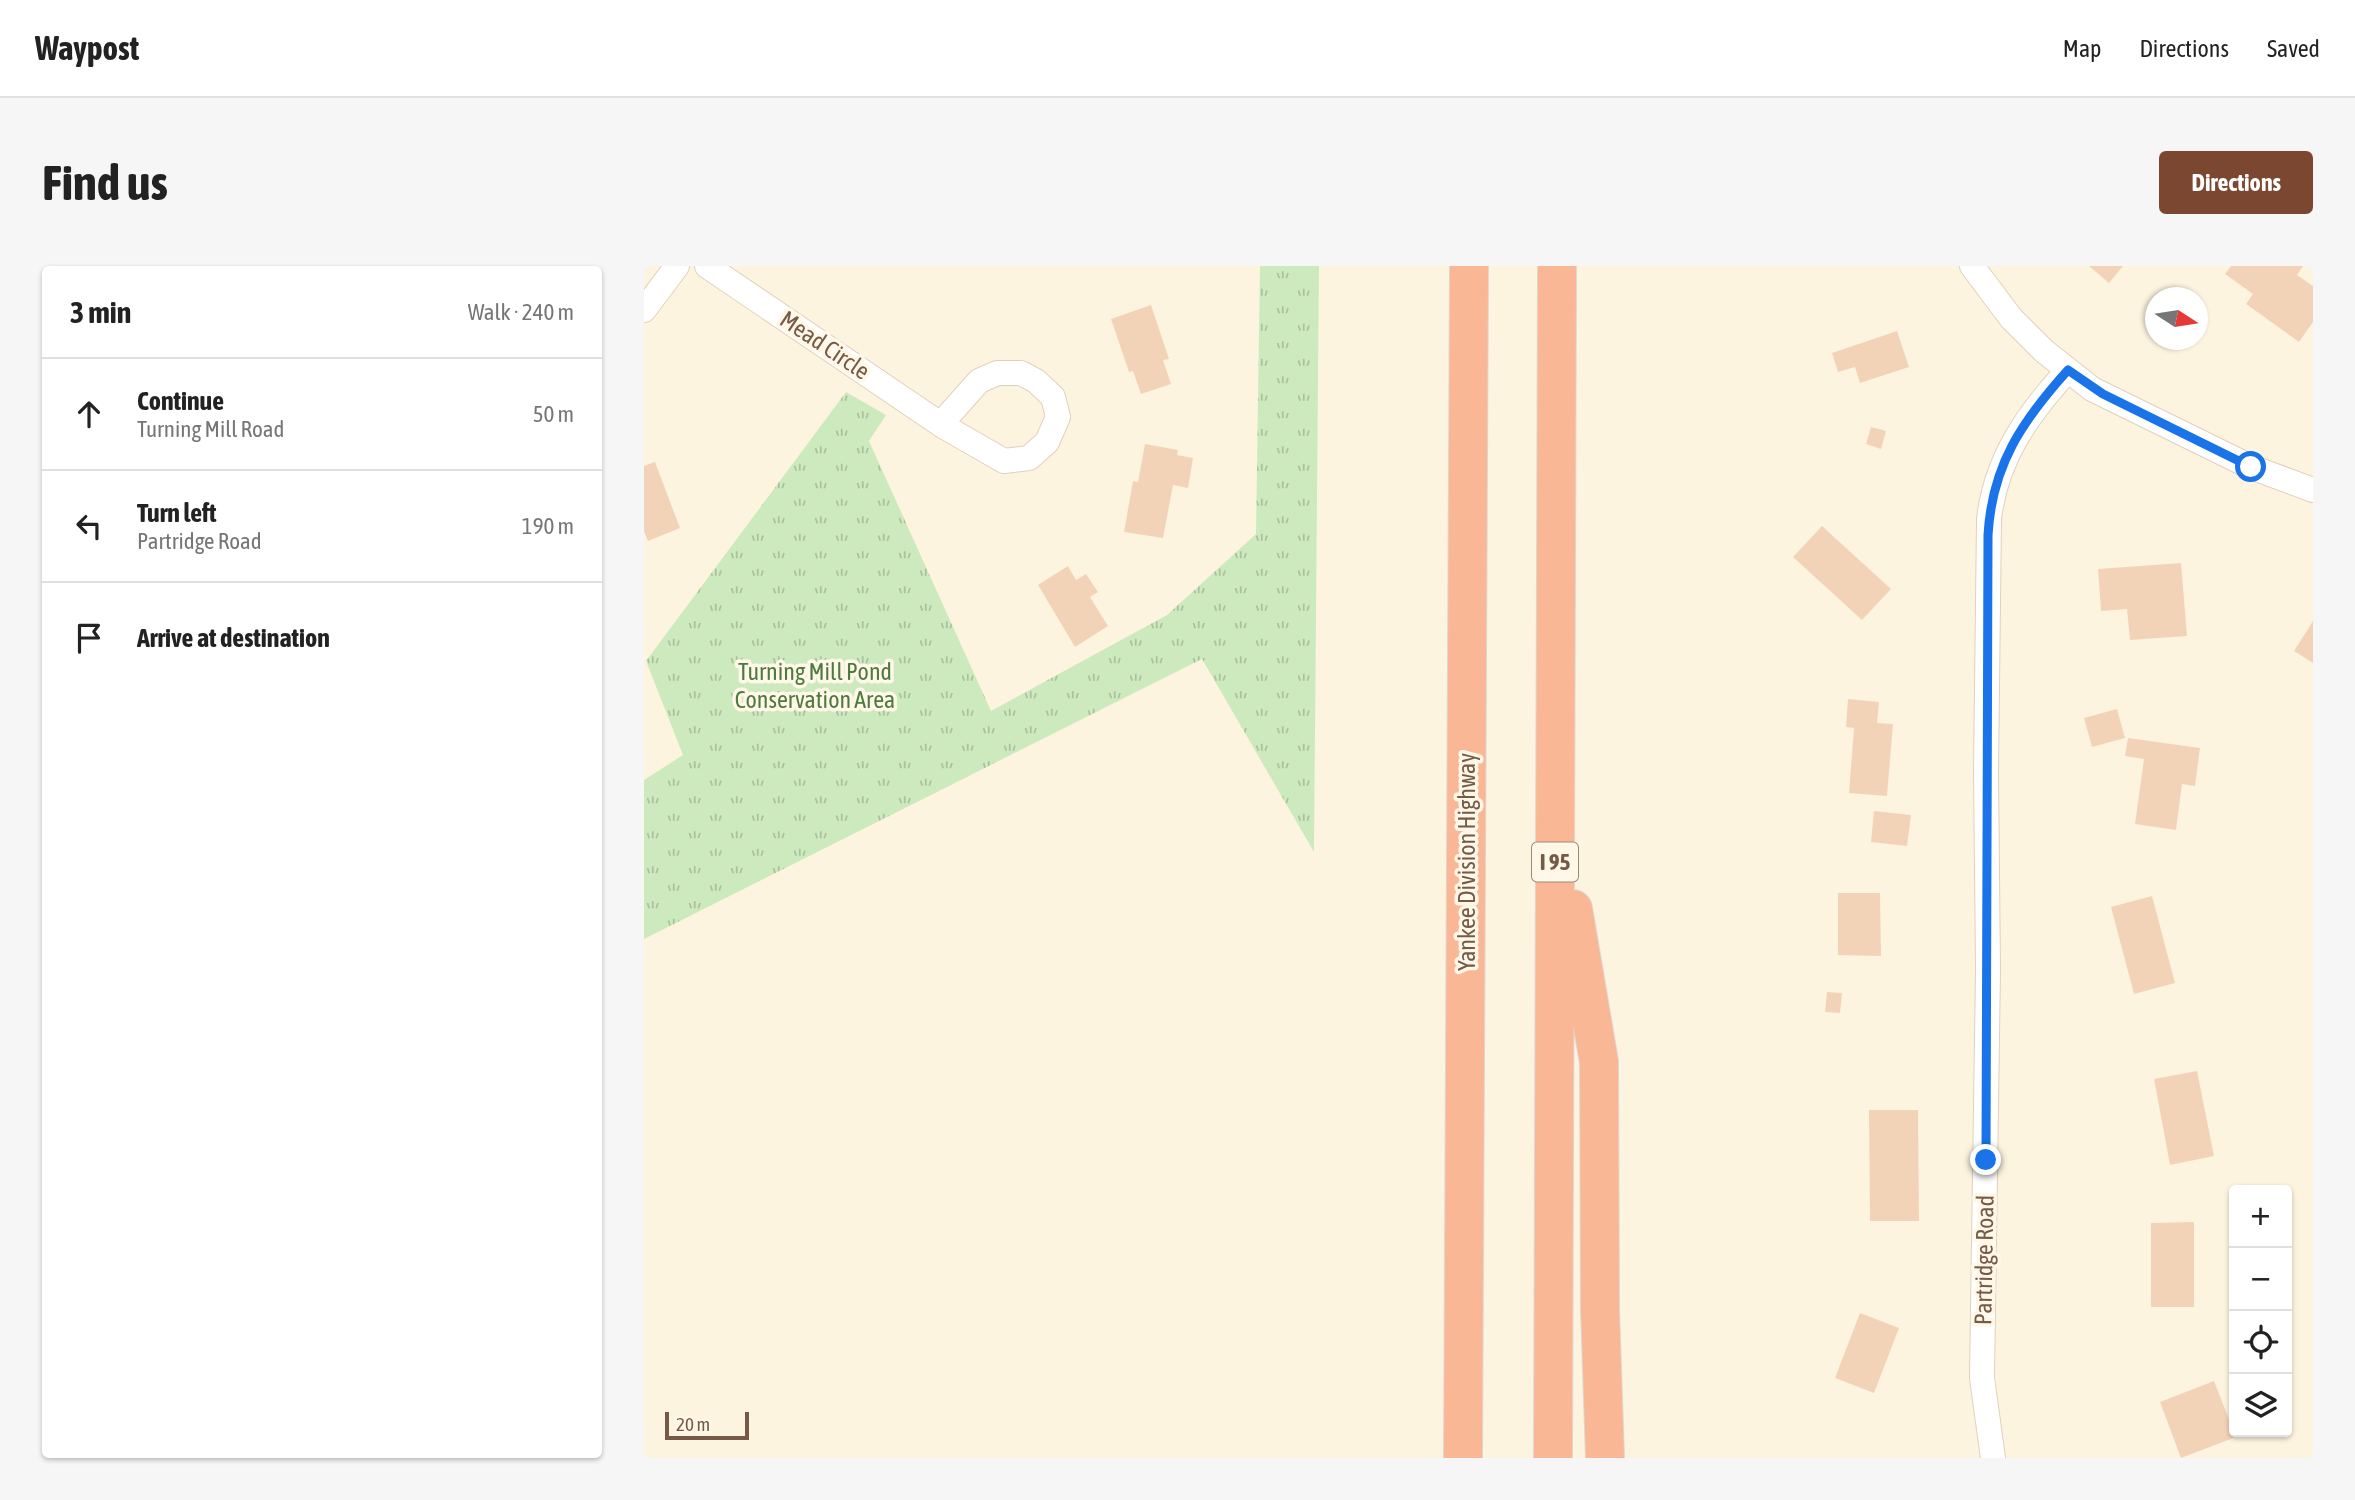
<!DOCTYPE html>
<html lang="en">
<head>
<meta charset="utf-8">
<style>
  body { margin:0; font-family:"Asap Condensed",sans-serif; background:#f6f6f6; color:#222 }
  .controls { position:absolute; right:21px; bottom:21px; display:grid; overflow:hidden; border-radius:7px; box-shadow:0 2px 5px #0004 }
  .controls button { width:63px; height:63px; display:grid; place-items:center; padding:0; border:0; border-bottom:2px solid #e0e0e0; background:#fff; color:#222; font:35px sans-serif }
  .compass { position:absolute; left:1501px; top:21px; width:63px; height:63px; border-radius:50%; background:#fff; box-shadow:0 2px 5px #0004; rotate:102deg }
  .scale { position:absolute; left:21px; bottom:18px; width:84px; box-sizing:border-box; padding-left:7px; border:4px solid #745a47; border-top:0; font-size:19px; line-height:24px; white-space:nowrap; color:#745a47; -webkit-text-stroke:5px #fff7e7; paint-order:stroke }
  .stop { position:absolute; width:21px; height:21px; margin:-16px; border:5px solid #1a73e8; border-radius:50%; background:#fff }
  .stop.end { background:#1a73e8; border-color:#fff; box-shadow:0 2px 7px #0008 }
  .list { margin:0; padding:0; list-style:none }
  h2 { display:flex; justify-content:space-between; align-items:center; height:91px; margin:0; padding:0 28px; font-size:30px }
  h2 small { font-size:23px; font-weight:400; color:#767676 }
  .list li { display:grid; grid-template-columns:46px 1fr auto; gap:21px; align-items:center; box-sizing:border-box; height:112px; padding:0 28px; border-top:2px solid #e0e0e0 }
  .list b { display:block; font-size:26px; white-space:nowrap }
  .list p { margin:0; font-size:23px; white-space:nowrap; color:#767676 }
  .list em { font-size:23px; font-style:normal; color:#767676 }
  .icon { flex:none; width:38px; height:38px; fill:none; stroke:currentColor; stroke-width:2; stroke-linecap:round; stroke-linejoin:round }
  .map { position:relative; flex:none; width:1669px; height:1192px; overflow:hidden; border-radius:7px }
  header { display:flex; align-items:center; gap:42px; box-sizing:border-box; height:98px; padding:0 35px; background:#fff; border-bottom:2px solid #e0e0e0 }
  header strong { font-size:33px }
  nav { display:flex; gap:38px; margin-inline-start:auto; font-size:24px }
  .intro { display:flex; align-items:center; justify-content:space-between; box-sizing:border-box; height:168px; padding:0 42px }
  h1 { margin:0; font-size:49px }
  .button { padding:18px 32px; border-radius:7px; background:#7c4730; color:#fff; font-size:24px; font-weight:700 }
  main { display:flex; gap:42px; padding:0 42px }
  aside { flex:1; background:#fff; border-radius:7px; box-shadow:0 2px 5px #0004 }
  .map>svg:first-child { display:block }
  .park { fill:url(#park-tufts) }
  .building { fill:#f3d3b7 }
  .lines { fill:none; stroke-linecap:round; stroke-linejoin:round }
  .street-casing { stroke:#e1d0bc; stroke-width:26 }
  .highway-casing { stroke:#ded7d3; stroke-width:40 }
  .street { stroke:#fff; stroke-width:24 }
  .highway { stroke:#f9b795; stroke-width:38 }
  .route { stroke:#1a73e8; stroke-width:9 }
  .labels { text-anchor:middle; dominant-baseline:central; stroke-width:7; stroke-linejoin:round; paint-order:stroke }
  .shield { fill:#fff7e7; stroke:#9e8977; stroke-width:2 }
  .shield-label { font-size:23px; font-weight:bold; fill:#745a47 }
  .street-label { font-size:24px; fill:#745a47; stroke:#fff7e7 }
  .park-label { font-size:24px; fill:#4c7a3f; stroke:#fff7e7 }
</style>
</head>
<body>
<header>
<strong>Waypost</strong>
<nav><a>Map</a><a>Directions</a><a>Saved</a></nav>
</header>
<div class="intro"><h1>Find us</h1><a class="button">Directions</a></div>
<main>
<aside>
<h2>3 min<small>Walk · 240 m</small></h2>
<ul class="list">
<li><svg class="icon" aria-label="ahead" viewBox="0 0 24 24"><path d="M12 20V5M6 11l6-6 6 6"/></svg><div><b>Continue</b><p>Turning Mill Road</p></div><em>50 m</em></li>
<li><svg class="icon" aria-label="left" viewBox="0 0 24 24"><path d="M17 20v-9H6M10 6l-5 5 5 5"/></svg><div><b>Turn left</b><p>Partridge Road</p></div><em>190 m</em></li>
<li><svg class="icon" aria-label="arrive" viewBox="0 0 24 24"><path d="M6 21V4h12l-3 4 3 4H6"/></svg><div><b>Arrive at destination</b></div></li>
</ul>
</aside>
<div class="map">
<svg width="1669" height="1192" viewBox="0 0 1669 1192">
  <defs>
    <pattern id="park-tufts" width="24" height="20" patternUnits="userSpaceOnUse" patternTransform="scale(1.75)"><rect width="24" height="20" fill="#cdeabf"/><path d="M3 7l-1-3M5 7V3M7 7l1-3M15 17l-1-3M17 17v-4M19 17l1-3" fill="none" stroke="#abc19d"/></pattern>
  </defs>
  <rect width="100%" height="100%" fill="#fdf4e0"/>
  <path class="park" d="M616 0H675L670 586 558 393 0 673V514L39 489 2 395 202 126 242 149 225 175 347 445 523 349 612 268Z"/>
  <path class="building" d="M1445 0H1479L1465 17Z
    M1587 0H1659L1653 9 1669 20V56L1655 76 1602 38 1609 28 1581 8Z
    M507 39 525 93 519 94 527 118 497 128 489 105 485 106 467 53Z
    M1253 65 1265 101 1216 117 1211 101 1194 106 1188 87Z
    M1227 161 1242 165 1237 183 1222 178Z
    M501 178 534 184 533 189 549 192 544 222 529 219 519 272 480 266 489 215 494 216Z
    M11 196 36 262 4 275 0 265V200Z
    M1178 260 1247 323 1218 354 1149 291Z
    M1537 297 1543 370 1486 374 1483 343 1457 345 1454 303Z
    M424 300 432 314 442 308 454 326 446 331 464 360 431 381 394 319Z
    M1669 355V397L1650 385Z
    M1204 433 1235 436 1233 457 1249 458 1243 530 1205 527 1210 462 1202 461Z
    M1473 443 1481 472 1448 481 1440 452Z
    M1484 472 1556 482 1551 520 1538 518 1532 564 1491 558 1500 493 1481 490Z
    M1230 545 1267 549 1263 580 1227 576Z
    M1194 627H1236L1237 690 1194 689Z
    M1508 630 1531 717 1490 728 1467 641Z
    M1183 726 1198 727 1196 747 1181 746Z
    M1553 805 1570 890 1526 899 1510 813Z
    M1225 844H1274L1275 955H1226Z
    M1550 956V1041H1507V957Z
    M1216 1047 1255 1062 1230 1127 1191 1112Z
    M1570 1115 1592 1171 1537 1192 1516 1136Z"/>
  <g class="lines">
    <g class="street-casing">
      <path id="street" d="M63 0 299 160 360 195 385 192 403 176 414 151 409 131 392 115 377 107H353L335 115 303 151 299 160
        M1328 0 1367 52 1400 85 1448 123 1607 201 1669 224
        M0 44 33 0
        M1349 1192 1338 1112 1344 704 1342 506 1345 253C1352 192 1384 148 1424 104"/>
    </g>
    <g class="highway-casing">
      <path id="highway" d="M929 643 955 796 956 1044 961 1192
        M819 1192 825 0
        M909 1192 913 0"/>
    </g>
    <use href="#street" class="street"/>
    <use href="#highway" class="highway"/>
  </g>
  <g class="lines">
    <path class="route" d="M1342 894 1344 269C1348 199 1378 155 1424 104L1459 128 1607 201"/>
  </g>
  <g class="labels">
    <rect class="shield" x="888" y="576.5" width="46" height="39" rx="5"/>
    <g class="shield-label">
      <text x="911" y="596">I 95</text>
    </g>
    <g class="street-label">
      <text transform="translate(181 79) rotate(34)">Mead Circle</text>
      <text transform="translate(822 596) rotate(-90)">Yankee Division Highway</text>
      <text transform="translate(1340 994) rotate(-89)">Partridge Road</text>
    </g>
    <g class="park-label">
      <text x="171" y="405">Turning Mill Pond<tspan x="171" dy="28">Conservation Area</tspan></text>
    </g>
  </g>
</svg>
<div class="controls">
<button>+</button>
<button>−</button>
<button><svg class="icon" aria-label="locate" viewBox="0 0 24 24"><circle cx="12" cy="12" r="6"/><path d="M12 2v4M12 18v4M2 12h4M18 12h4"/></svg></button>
<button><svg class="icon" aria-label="layers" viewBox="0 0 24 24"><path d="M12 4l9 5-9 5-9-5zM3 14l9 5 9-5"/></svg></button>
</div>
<svg class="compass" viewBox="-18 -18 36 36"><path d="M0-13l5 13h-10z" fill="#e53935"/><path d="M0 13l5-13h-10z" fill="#767676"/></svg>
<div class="scale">20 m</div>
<div class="stop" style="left:1607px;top:201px"></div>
<div class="stop end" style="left:1342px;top:894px"></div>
</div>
</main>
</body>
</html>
